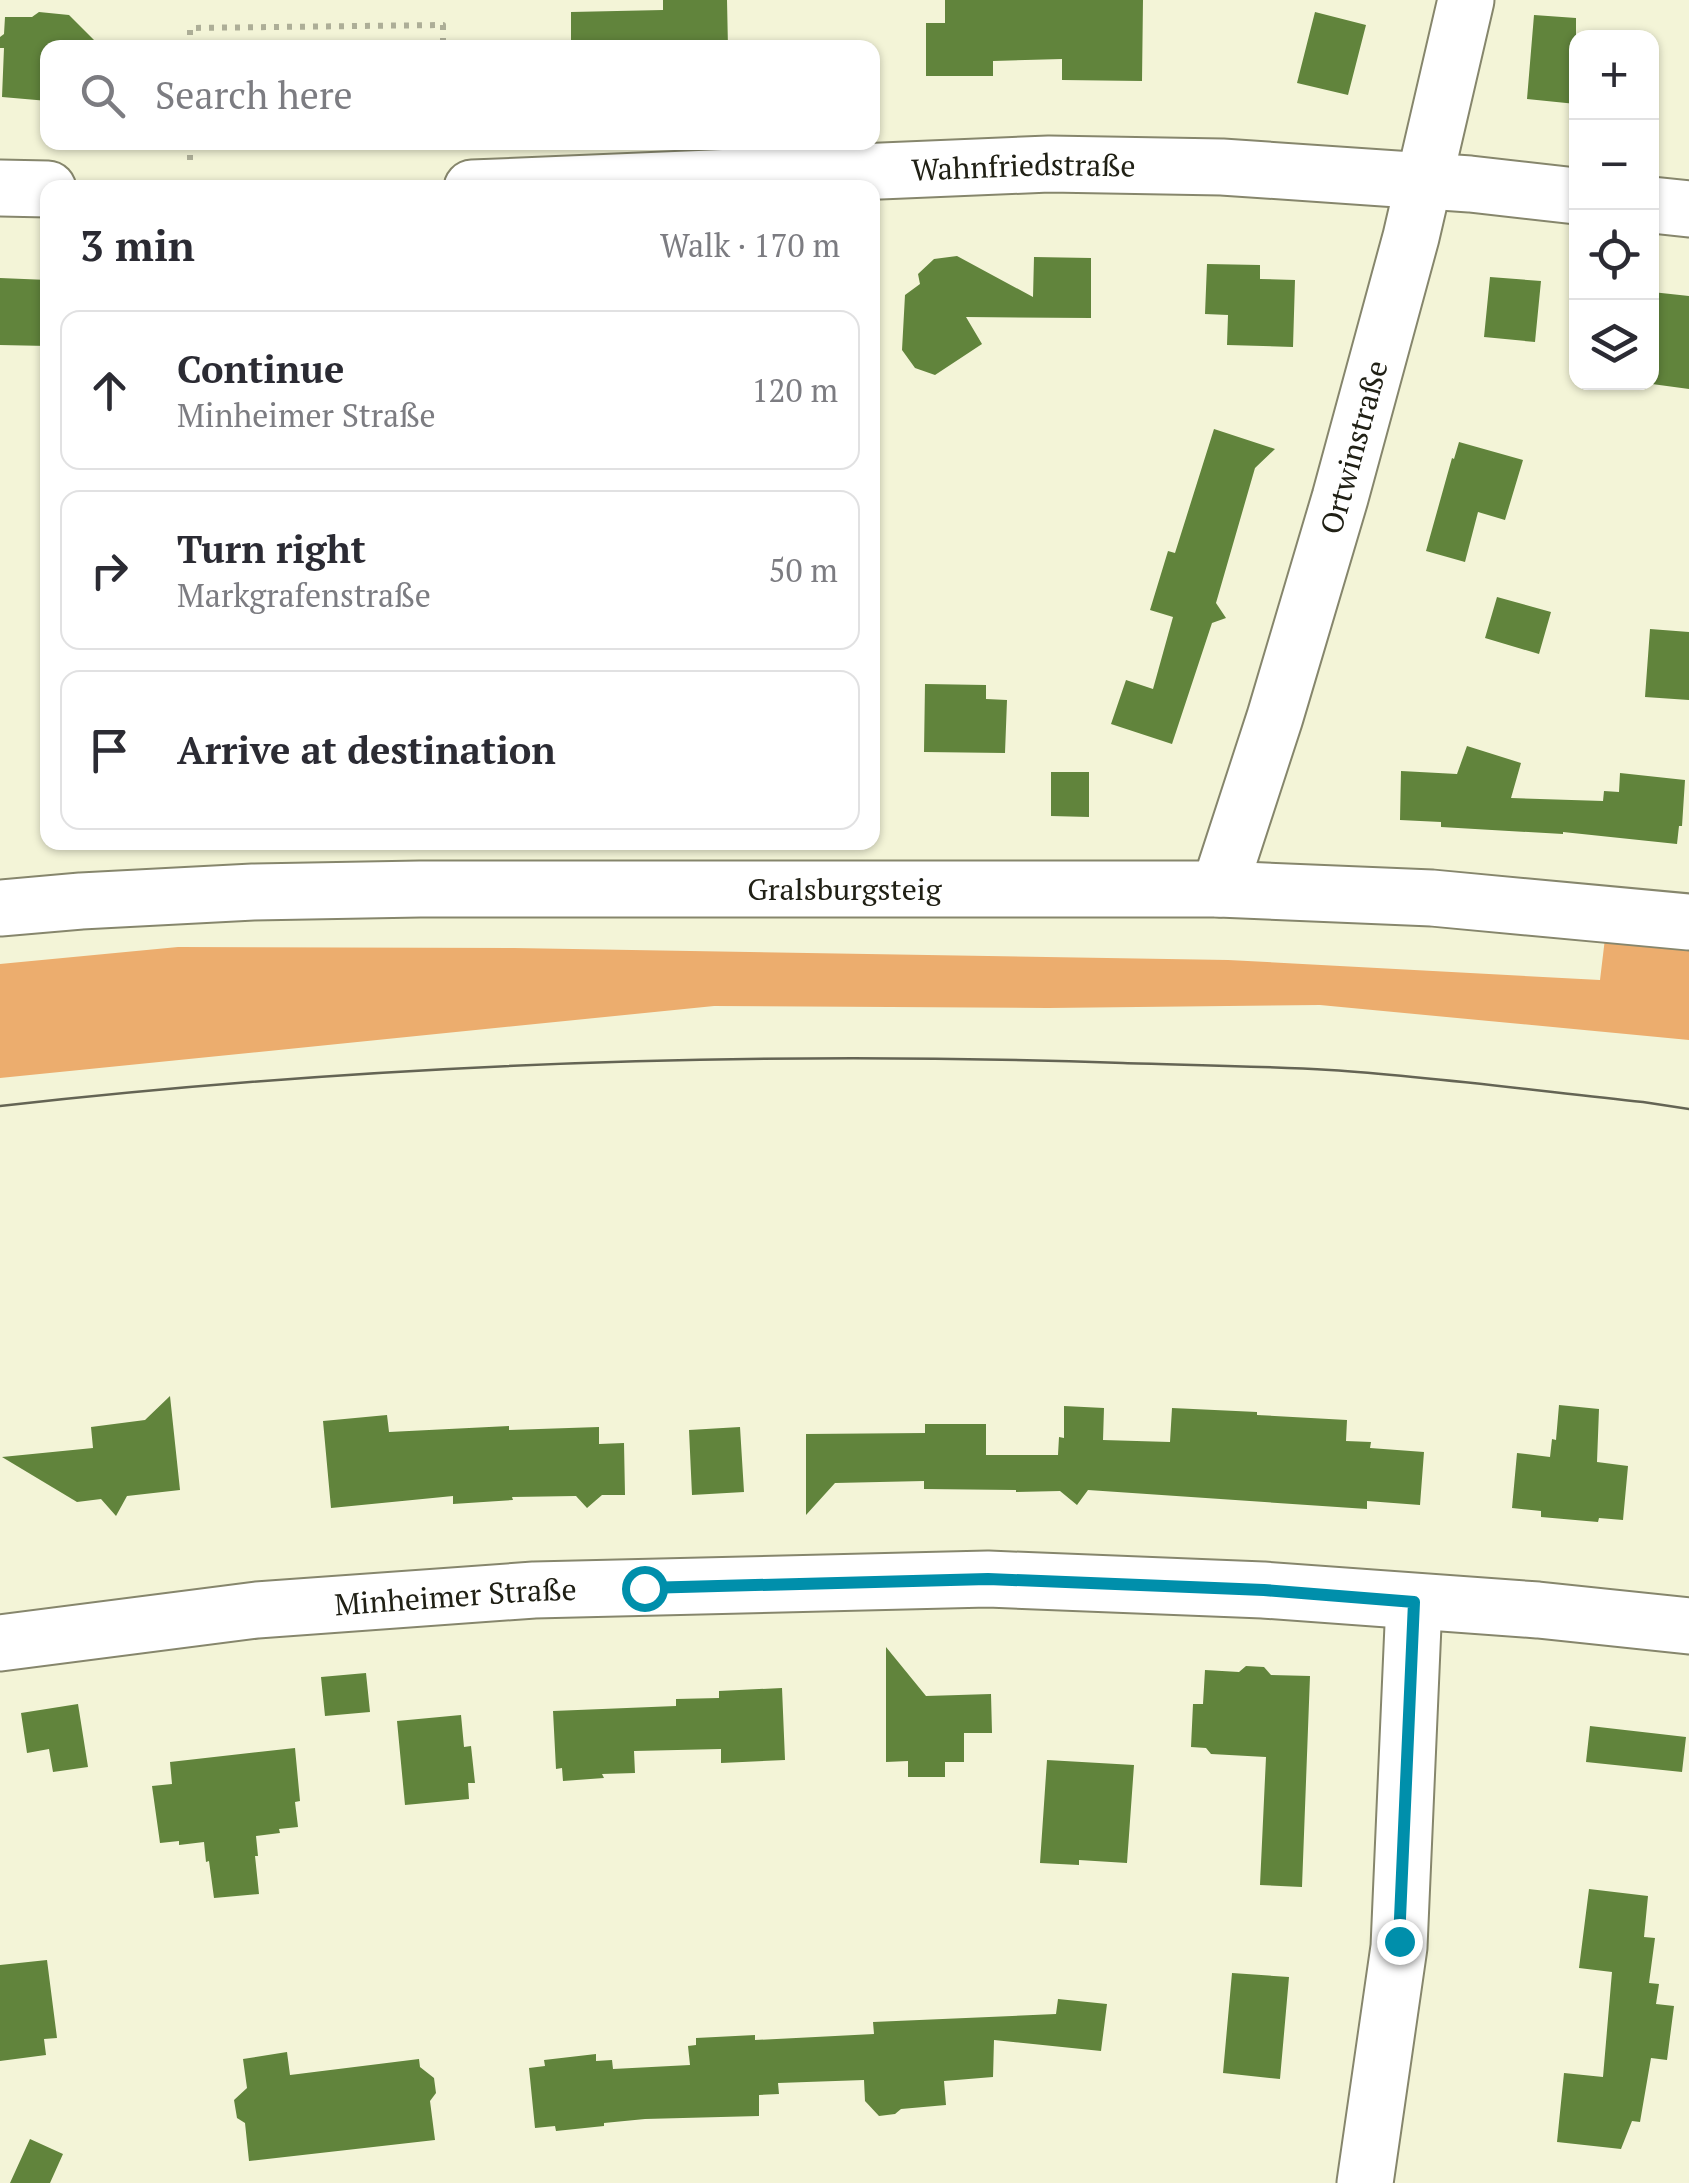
<!DOCTYPE html>
<html lang="en">
<head>
<meta charset="utf-8">
<style>
  body { margin:0; font-family:"PT Serif",serif; background:#f7f7f7; color:#2b2b33 }
  .controls { position:absolute; right:30px; top:30px; display:grid; overflow:hidden; border-radius:20px; box-shadow:0 2px 8px #0004 }
  .controls button { width:90px; height:90px; display:grid; place-items:center; padding:0; border:0; border-bottom:2px solid #e1e1e2; background:#fff; color:#2b2b33; font:50px sans-serif }
  .stop { position:absolute; width:30px; height:30px; margin:-22px; border:8px solid #008fab; border-radius:50%; background:#fff }
  .stop.end { background:#008fab; border-color:#fff; box-shadow:0 2px 10px #0008 }
  .list { margin:0; padding:0; list-style:none }
  h2 { display:flex; justify-content:space-between; align-items:center; height:130px; margin:0; padding:0 40px; font-size:42px }
  h2 small { font-size:32px; font-weight:400; color:#7c7c81 }
  .list li { display:grid; grid-template-columns:65px 1fr auto; gap:30px; align-items:center; box-sizing:border-box; height:160px; margin:0 20px 20px; padding:0 20px; border:2px solid #e1e1e2; border-radius:20px }
  .list b { display:block; font-size:38px; white-space:nowrap }
  .list p { margin:0; font-size:32px; white-space:nowrap; color:#7c7c81 }
  .list em { font-size:32px; font-style:normal; color:#7c7c81 }
  .icon { flex:none; width:55px; height:55px; fill:none; stroke:currentColor; stroke-width:2; stroke-linecap:round; stroke-linejoin:round }
  .map { position:relative; flex:none; width:1689px; height:2183px; overflow:hidden }
  .search { position:absolute; background:#fff; box-shadow:0 2px 8px #0004; left:40px; top:40px; width:840px; height:110px; display:flex; align-items:center; gap:25px; box-sizing:border-box; padding:0 35px; border-radius:20px; color:#7c7c81; font-size:38px }
  .panel { position:absolute; background:#fff; box-shadow:0 2px 8px #0004; left:40px; top:180px; width:840px; height:670px; border-radius:20px }
  .map>svg:first-child { display:block }
  .forest { fill:#ecad6e }
  .building { fill:#61843c }
  .lines { fill:none; stroke-linecap:round; stroke-linejoin:round }
  .minor-casing { stroke:#86866c; stroke-width:59 }
  .path { stroke:#adae97; stroke-width:6; stroke-dasharray:5 8; stroke-linecap:butt }
  .minor { stroke:#fff; stroke-width:55 }
  .tram { stroke:#646454; stroke-width:2.5 }
  .route { stroke:#008fab; stroke-width:12 }
  .labels { text-anchor:middle; dominant-baseline:central; stroke-width:8; stroke-linejoin:round; paint-order:stroke }
  .street-label { font-size:30px; fill:#202015; stroke:#fff }
</style>
</head>
<body>
<div class="map">
<svg width="1689" height="2183" viewBox="0 0 1689 2183">
  <rect width="100%" height="100%" fill="#f3f4d7"/>
  <path class="forest" d="M1606 930 1689 939V1040L1320 1005 1048 1008 714 1006 0 1078V964L178 947 514 948 1228 960 1600 980Z"/>
  <path class="building" d="M663 0H727L728 48H571V12L663 10Z
    M945 0H1143L1142 81 1062 80V59L993 61V76H926V23H945Z
    M39 12 69 15 102 48H48V101L2 97 4 48H0V37L4 34 5 17H32Z
    M1315 12 1366 25 1348 95 1297 83Z
    M1534 15 1576 18V104L1527 99Z
    M957 256 1033 297 1034 257 1091 258V318L966 317 982 344 935 375 915 368 902 350 905 295 920 284 918 274 934 259Z
    M1207 264 1260 265V279L1295 280 1293 347 1227 345 1228 315 1205 314Z
    M1490 277 1541 281 1535 342 1484 337Z
    M0 278 48 280V346L0 345Z
    M1652 292 1689 296V389L1652 384Z
    M1214 429 1275 449 1255 468 1216 603 1226 618 1212 623 1172 744 1111 724 1126 680 1153 689 1173 617 1150 610 1168 551 1175 553Z
    M1459 442 1523 460 1505 520 1478 512 1465 562 1426 551 1452 458 1454 459Z
    M1497 597 1551 612 1539 654 1485 638Z
    M1650 629 1689 632V700L1645 697Z
    M925 684 986 685V699L1007 700 1005 753 924 752Z
    M1467 746 1521 763 1511 798 1603 801 1604 791 1619 792 1620 773 1685 780 1682 826H1679L1677 844 1563 832V834L1441 827V822L1400 820 1401 771 1457 774Z
    M1051 772H1089V817L1051 816Z
    M170 1396 180 1490 127 1496 116 1516 101 1499 77 1502 2 1457 93 1448 91 1427 145 1420Z
    M1559 1405 1599 1409 1597 1462 1628 1466 1623 1520 1599 1518 1598 1522 1541 1517V1511L1512 1508 1517 1453 1550 1457 1552 1439 1556 1440Z
    M1064 1406 1104 1408 1103 1440 1170 1442 1172 1408 1257 1412V1415L1347 1420 1346 1441 1371 1442 1370 1448 1424 1452 1420 1505 1367 1501V1509L1088 1490 1077 1505 1060 1491 1016 1492V1490L924 1489V1481L835 1483 806 1515V1434L925 1433V1424H986V1455H1058L1059 1437 1064 1438Z
    M387 1415 389 1432 509 1426V1430L599 1427V1444L624 1443 625 1495H602L587 1508 576 1496 512 1497 513 1500 453 1504V1496L331 1508 323 1421Z
    M740 1427 744 1492 692 1495 689 1430Z
    M886 1647 926 1696 991 1694 992 1733H964V1762H945V1777H908V1761L886 1762Z
    M1246 1666 1264 1667 1271 1675 1310 1676 1302 1887 1260 1885 1266 1757 1211 1754 1206 1748 1191 1747 1193 1704H1203L1205 1670 1239 1672Z
    M366 1673 370 1712 325 1716 321 1677Z
    M782 1688 785 1760 721 1763V1749L634 1751 635 1773 602 1774 604 1778 563 1781 562 1768 556 1769 553 1711 676 1706V1699L719 1698V1691Z
    M78 1704 88 1767 53 1772 49 1749 27 1753 21 1713Z
    M461 1715 464 1747 471 1746 475 1783H468L469 1799 405 1805 397 1721Z
    M1590 1726 1686 1737 1682 1772 1586 1762Z
    M295 1748 300 1801 295 1802 298 1827 279 1829 280 1833 256 1836 258 1856H255L259 1894 214 1898 209 1861 206 1862 204 1842 179 1845V1841L160 1843 152 1786 172 1784 170 1762Z
    M1047 1760 1134 1765 1127 1863 1079 1860V1865L1040 1863Z
    M1589 1889 1648 1896 1644 1937 1655 1938 1649 1983 1659 1984 1656 2004 1674 2006 1667 2060 1651 2058 1640 2122 1632 2121 1621 2149 1557 2142 1564 2073 1603 2077 1612 1972 1579 1968Z
    M47 1960 57 2038 44 2039 46 2055 0 2061V1965Z
    M1232 1973 1289 1977 1280 2079 1223 2073Z
    M1058 1999 1107 2004 1101 2051 994 2040 993 2077 944 2081 946 2105 901 2109 895 2114 879 2116 865 2101 864 2080 778 2083 779 2094 759 2095V2116L645 2119 604 2123V2126L556 2131 555 2126 535 2128 529 2068 545 2066 544 2060 596 2054V2061L612 2060 613 2069 690 2065 688 2046 696 2045V2038L755 2035V2040L874 2034 873 2022 1056 2014Z
    M287 2052 290 2075 419 2059 420 2067 434 2078 436 2093 430 2101 435 2140 249 2161 245 2123 237 2118 234 2100 247 2088 243 2059Z
    M30 2139 63 2154 50 2183H10Z"/>
  <g class="lines">
    <g class="minor-casing">
      <g id="minor">
        <path d="M0 188 48 189"/>
        <path id="s1" d="M472 188 1049 164 1222 167 1470 184 1576 196"/>
        <path d="M1652 205 1689 209"/>
        <path id="s2" d="M1219 889 1275 717 1340 498 1411 237 1466 0"/>
        <path id="s3" d="M0 908 81 901 253 892 420 889H1219L1432 898 1689 922"/>
        <path id="s4" d="M0 1643 257 1610 534 1590 988 1579 1263 1590 1538 1610 1689 1626"/>
        <path d="M1365 2183 1399 1947 1414 1602"/>
      </g>
    </g>
    <path class="path" d="M190 48V28L443 25V48
      M190 142V164"/>
    <use href="#minor" class="minor"/>
    <path class="tram" d="M0 1106C373 1064 748 1050 1123 1063 1192 1065 1262 1066 1330 1070 1435 1077 1539 1091 1643 1102L1689 1109"/>
  </g>
  <g class="lines">
    <path class="route" d="M644 1588 988 1579 1264 1590 1414 1602 1399 1941"/>
  </g>
  <g class="labels">
    <g class="street-label">
      <text stroke="none"><textPath href="#s1" startOffset="552">Wahnfriedstraße</textPath></text>
      <text stroke="none"><textPath href="#s2" startOffset="462">Ortwinstraße</textPath></text>
      <text stroke="none"><textPath href="#s3" startOffset="845">Gralsburgsteig</textPath></text>
      <text stroke="none"><textPath href="#s4" startOffset="458">Minheimer Straße</textPath></text>
    </g>
  </g>
</svg>
<div class="controls">
<button>+</button>
<button>−</button>
<button><svg class="icon" aria-label="locate" viewBox="0 0 24 24"><circle cx="12" cy="12" r="6"/><path d="M12 2v4M12 18v4M2 12h4M18 12h4"/></svg></button>
<button><svg class="icon" aria-label="layers" viewBox="0 0 24 24"><path d="M12 4l9 5-9 5-9-5zM3 14l9 5 9-5"/></svg></button>
</div>
<div class="stop" style="left:644px;top:1588px"></div>
<div class="stop end" style="left:1399px;top:1941px"></div>
<div class="search"><svg class="icon" aria-label="search" viewBox="0 0 24 24"><circle cx="10" cy="10" r="6"/><path d="M15 15l6 6"/></svg>Search here</div>
<section class="panel">
<h2>3 min<small>Walk · 170 m</small></h2>
<ul class="list">
<li><svg class="icon" aria-label="ahead" viewBox="0 0 24 24"><path d="M12 20V5M6 11l6-6 6 6"/></svg><div><b>Continue</b><p>Minheimer Straße</p></div><em>120 m</em></li>
<li><svg class="icon" aria-label="right" viewBox="0 0 24 24"><path d="M7 20v-9h11M14 6l5 5-5 5"/></svg><div><b>Turn right</b><p>Markgrafenstraße</p></div><em>50 m</em></li>
<li><svg class="icon" aria-label="arrive" viewBox="0 0 24 24"><path d="M6 21V4h12l-3 4 3 4H6"/></svg><div><b>Arrive at destination</b></div></li>
</ul>
</section>
</div>
</body>
</html>
